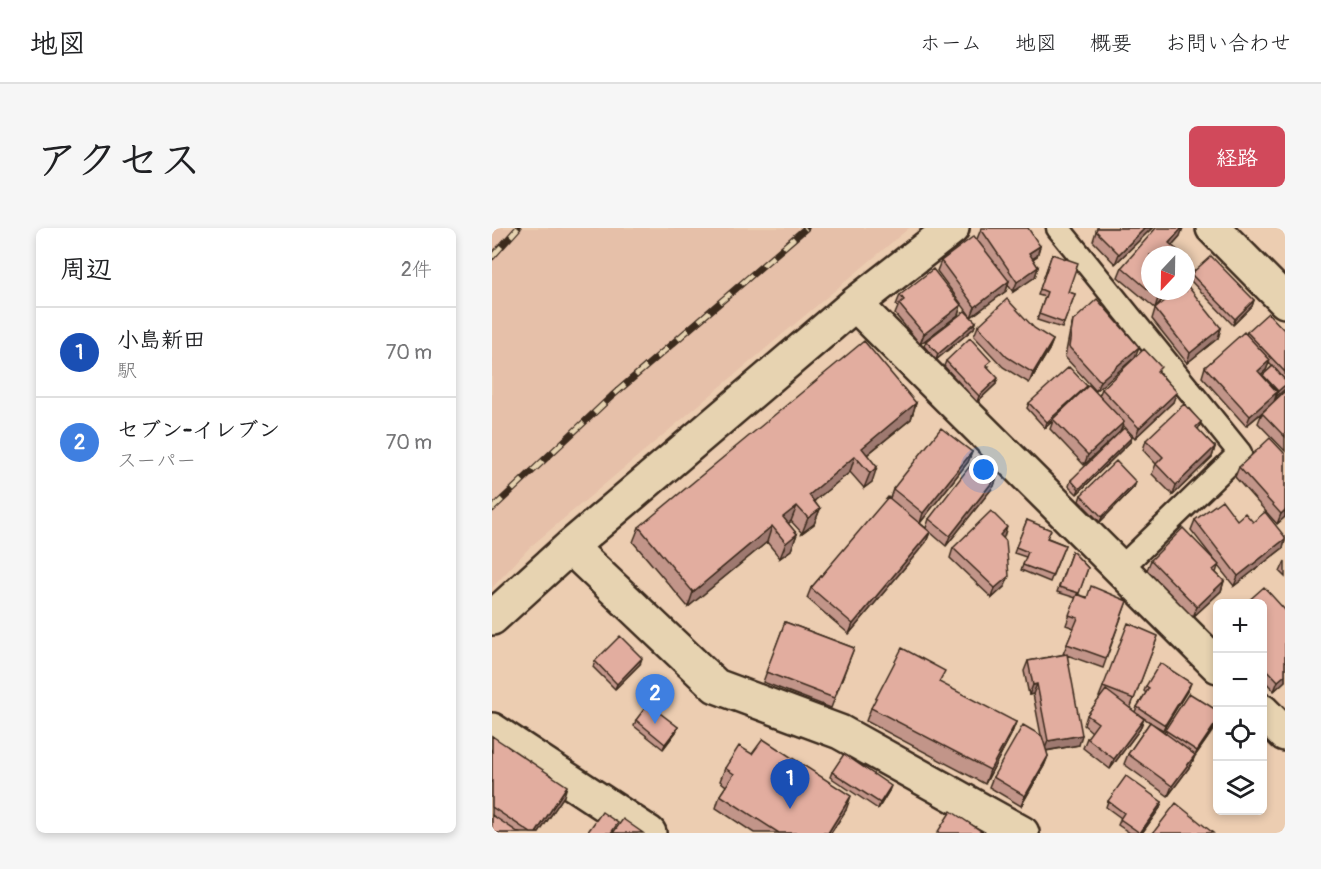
<!DOCTYPE html>
<html lang="ja">
<head>
<meta charset="utf-8">
<style>
  body { margin:0; font-family:Pangolin,"Klee One",sans-serif; background:#f6f6f6; color:#202124 }
  .controls { position:absolute; right:18px; bottom:18px; display:grid; overflow:hidden; border-radius:9px; box-shadow:0 3px 9px #0003 }
  .controls button { width:54px; height:54px; display:grid; place-items:center; padding:0; border:0; border-bottom:2px solid #e0e0e0; background:#fff; color:#202124; font:30px sans-serif }
  .compass { position:absolute; left:649px; top:18px; width:54px; height:54px; border-radius:50%; background:#fff; box-shadow:0 3px 9px #0003; rotate:202deg }
  .you { position:absolute; left:492px; top:242px; width:21px; height:21px; margin:-15px; border:4px solid #fff; border-radius:50%; background:#1a73e8; box-shadow:0 0 0 9px #1a73e833 }
  .badge { display:grid; place-items:center; width:39px; height:39px; border-radius:50%; background:#d1495b; color:#fff; font-size:20px; font-weight:700 }
  .pin { position:absolute; translate:-50% -50px; filter:drop-shadow(0 2px 3px #0008) }
  .pin::after { content:''; position:absolute; top:32px; width:21px; height:18px; background:inherit; clip-path:polygon(0 0,100% 0,50% 100%) }
  .list { margin:0; padding:0; list-style:none }
  h2 { display:flex; justify-content:space-between; align-items:center; height:78px; margin:0; padding:0 24px; font-size:26px }
  h2 small { font-size:20px; font-weight:400; color:#757577 }
  .list li { display:grid; grid-template-columns:39px 1fr auto; gap:18px; align-items:center; box-sizing:border-box; height:90px; padding:0 24px; border-top:2px solid #e0e0e0 }
  .list b { display:block; font-size:22px; white-space:nowrap }
  .list p { margin:0; font-size:20px; white-space:nowrap; color:#757577 }
  .list em { font-size:20px; font-style:normal; color:#757577 }
  .icon { flex:none; width:33px; height:33px; fill:none; stroke:currentColor; stroke-width:2; stroke-linecap:round; stroke-linejoin:round }
  .map { position:relative; flex:none; width:793px; height:605px; overflow:hidden; border-radius:9px }
  header { display:flex; align-items:center; gap:36px; box-sizing:border-box; height:84px; padding:0 30px; background:#fff; border-bottom:2px solid #e0e0e0 }
  header strong { font-size:28px }
  nav { display:flex; gap:33px; margin-inline-start:auto; font-size:21px }
  .intro { display:flex; align-items:center; justify-content:space-between; box-sizing:border-box; height:144px; padding:0 36px }
  h1 { margin:0; font-size:42px }
  .button { padding:15px 27px; border-radius:9px; background:#d1495b; color:#fff; font-size:21px; font-weight:700 }
  main { display:flex; gap:36px; padding:0 36px }
  aside { flex:1; background:#fff; border-radius:9px; box-shadow:0 3px 9px #0003 }
  .map>svg:first-child { display:block }
  .built { fill:#e6c0a9 }
  .lines { fill:none; stroke-linecap:round; stroke-linejoin:round }
  .service-casing { stroke:#3b2a1e; stroke-width:27 }
  .minor-casing { stroke:#3b2a1e; stroke-width:38 }
  .service { stroke:#e7d3b1; stroke-width:22 }
  .minor { stroke:#e7d3b1; stroke-width:33 }
  .rail-casing { stroke:#3b2a1e; stroke-width:7 }
  .rail { stroke:#e7d3b1; stroke-width:4.5; stroke-dasharray:14; stroke-linecap:butt }
  .wall { fill:#c29589; stroke:#3b2a1e; stroke-width:1.5; fill-rule:evenodd }
  .shaded-wall { fill:#9e796f; stroke:#3b2a1e; stroke-width:1.5 }
  .building { fill:#e2ad9f; stroke:#3b2a1e; stroke-width:1.5 }
</style>
</head>
<body>
<header>
<strong>地図</strong>
<nav><a>ホーム</a><a>地図</a><a>概要</a><a>お問い合わせ</a></nav>
</header>
<div class="intro"><h1>アクセス</h1><a class="button">経路</a></div>
<main>
<aside>
<h2>周辺<small>2件</small></h2>
<ul class="list">
<li><span class="badge" style="background:#1a4fb4">1</span><div><b>小島新田</b><p>駅</p></div><em>70 m</em></li>
<li><span class="badge" style="background:#3f7fe0">2</span><div><b>セブン-イレブン</b><p>スーパー</p></div><em>70 m</em></li>
</ul>
</aside>
<div class="map">
<svg width="793" height="605" viewBox="0 0 793 605">
  <rect width="100%" height="100%" fill="#eccdb1"/>
  <filter id="ink" filterUnits="userSpaceOnUse"><feTurbulence type="fractalNoise" baseFrequency=".0167" numOctaves="2"/><feDisplacementMap in="SourceGraphic" scale="12" xChannelSelector="R" yChannelSelector="G"/><feConvolveMatrix kernelMatrix="1 2 1 2 8 2 1 2 1" color-interpolation-filters="sRGB"/></filter>
  <g filter="url(#ink)">
    <path class="built" d="M0 0H417L38 319 0 360Z"/>
    <g class="lines">
      <g class="service-casing">
        <path id="service" d="M566 0 748 225 628 341"/>
      </g>
      <g class="minor-casing">
        <path id="minor" d="M721 0 793 73
          M363 76 726 438
          M78 319 224 458 348 504 530 605
          M0 390 78 319 363 76 460 0
          M770 483 793 506
          M0 502 157 605"/>
      </g>
      <use href="#service" class="service"/>
      <use href="#minor" class="minor"/>
      <g class="rail-casing">
        <path id="rail" d="M0 29 26 0
          M0 281 120 168 314 0"/>
      </g>
      <use href="#rail" class="rail"/>
    </g>
    <path class="wall" d="M605 0H660L623 36 601 13Z
      M489 1 548 18 545 28 541 31 546 39 543 49 521 64 516 57 514 63 479 89 445 43 449 33 485 11Z
      M688 8 680 17 658 63H678L663 80 626 49 630 39Z
      M560 26 576 64 583 66 570 100 545 92 553 69 546 67Z
      M699 46 762 72 760 78 741 97 698 52Z
      M408 67 469 77 466 87 428 116 403 86 406 79 404 77Z
      M663 81 729 100 726 110 695 135 660 91Z
      M581 93 647 119 604 163 573 129 578 103Z
      M484 94 482 100 444 132 432 118 434 113Z
      M486 98 561 112 557 122 537 155 511 139 482 108Z
      M793 103V152L782 173 793 163V223L766 195 770 185 776 180 754 198 710 149 713 139 754 106 755 104ZM777 135 780 138 771 148 769 147 774 142Z
      M454 133 497 138 496 139 504 156 485 174 452 138Z
      M667 145 681 174 643 210 631 197 628 204 592 237 558 201 561 193 553 200 535 180 537 175 595 158 594 160 607 168 610 161Z
      M424 175 419 191 375 227 380 254 372 260 358 244 322 273 328 281 322 296 310 305 299 293 296 296 305 306 299 322 288 330 275 314 196 379 141 314 147 299Z
      M709 194 706 202 723 219 720 229 681 267 660 246 664 236 651 222 654 212Z
      M640 209 638 214 585 266 577 258 579 252Z
      M480 224 476 234 428 295 434 300 437 291 505 248 502 258 454 318 438 304 434 314 357 406 315 370 319 360 398 270 401 261Z
      M793 226V289L785 296 743 249 747 239Z
      M644 254 642 259 608 294 587 273 589 267Z
      M535 292 556 310 573 317 558 354 529 342 534 329 522 325Z
      M703 292H745L761 294 793 309V313L791 320 742 358 726 338 724 345 732 353 729 363 701 389 655 342 659 332 724 334 699 302Z
      M461 320 513 358 500 370 458 330Z
      M580 323 596 340 586 367 595 369 635 373 611 440 575 427 587 517 554 523 556 528 552 538 529 578 497 559 501 549 549 507 541 466 537 467 532 443 536 433 573 426H571L582 400 574 397 584 370 565 364Z
      M793 333V349L788 344Z
      M771 375 793 382V453L782 463 771 451Z
      M293 394 362 420 339 480 271 454Z
      M666 408 638 481 643 484 645 479 654 465 652 463 654 458 697 460 671 502 659 495 672 504 673 502 726 483V495L703 528 699 537 676 568 632 536 636 526 658 494 647 487 648 501 618 541 591 520 595 510 600 504 592 497 595 487 609 469H607L611 459Z
      M103 433 148 436 123 461 101 439Z
      M379 480 524 494 519 507 493 556 374 493Z
      M144 492 186 499 184 504 171 521 142 498Z
      M0 508 72 568 47 605H0Z
      M260 526 354 582 339 605H262L224 580 228 567 234 558 228 553 233 540Z
      M340 544 397 563 386 581 338 549Z
      M616 573 670 574 668 580 650 605H638L626 597 629 590 614 579Z"/>
    <path class="shaded-wall" d="M653 0H660L623 36 627 26Z
      M690 0H691L688 8 673 25 677 15Z
      M548 18 545 28 534 35 537 25Z
      M546 39 543 49 521 64 525 54Z
      M517 53 514 63 479 89 483 79Z
      M673 63H678L663 80 666 70Z
      M762 72 760 78 741 97 743 91Z
      M469 77 466 87 428 116 432 106Z
      M484 94 482 100 444 132 446 126Z
      M729 100 726 110 695 135 698 125Z
      M561 112 557 122 537 155 541 145Z
      M647 119 643 129 604 163 608 153Z
      M778 132 774 142 762 153 766 143Z
      M506 150 504 156 485 174 487 168Z
      M793 157V161L784 169 786 163Z
      M595 158 593 164 561 191 553 200 555 194Z
      M685 164 681 174 643 210 647 200Z
      M785 164 782 174 754 198 758 188Z
      M424 175 419 191 367 233 370 220Z
      M632 194 628 204 592 237 596 227Z
      M640 209 638 214 585 266 587 261Z
      M723 219 720 229 681 267 684 257Z
      M480 224 476 234 428 295 431 285Z
      M363 228 358 244 311 282 317 267Z
      M385 239 380 254 372 260 378 245Z
      M505 248 502 258 454 318 458 308Z
      M644 254 642 259 608 294 610 289Z
      M305 278 299 293 285 304 291 289Z
      M328 281 322 296 310 305 316 290Z
      M793 282V289L785 296 789 286Z
      M280 298 275 314 196 379 201 364Z
      M515 299 512 309 505 317 508 307Z
      M438 304 434 314 357 406 361 396Z
      M305 306 299 322 288 330 294 315Z
      M793 311 791 320 742 358 746 348Z
      M517 348 513 358 500 370 503 360Z
      M732 353 729 363 701 389 705 379Z
      M150 430 148 436 123 461 125 456Z
      M793 447V453L782 463 786 453Z
      M699 455 697 460 671 502 673 497Z
      M545 456 541 466 537 467 541 457Z
      M652 491 648 501 618 541 622 531Z
      M726 492V495L703 528 705 523Z
      M524 494 519 507 493 556 498 542Z
      M186 499 184 504 171 521 173 516Z
      M590 507 587 517 552 523 556 513Z
      M703 527 699 537 676 568 680 558Z
      M556 528 552 538 529 578 533 568Z
      M75 558 72 568 47 605H44Z
      M399 558 397 563 386 581 388 575Z
      M359 568 354 582 339 605H336Z
      M670 574 668 580 650 605H648Z"/>
    <path class="building" d="M490 0H536L548 18 537 25 546 39 525 54 489 1Z
      M605 0H653L627 26 604 3Z
      M664 0H690L677 15 691 27H658V63H673L666 70 630 39Z
      M482 8 517 53 483 79 449 33Z
      M560 26 586 35 576 64 583 66 572 95 547 86 555 64 548 61Z
      M719 28 762 72 743 91 699 46Z
      M694 30 698 33 694 38Z
      M441 41 469 77 432 106 407 76 412 72 408 67Z
      M694 56 729 100 698 125 663 81 685 63H694Z
      M515 71 542 100 561 112 541 145 515 129 486 98Z
      M605 71 647 119 608 153 577 119 581 93Z
      M473 83 484 94 446 126 434 113Z
      M776 85 793 103V144L755 104Z
      M752 104 778 132 766 143 785 164 758 188 713 139Z
      M478 110 499 133 494 137 506 150 487 168 454 133Z
      M372 113 424 175 370 220 385 239 378 245 363 228 317 267 328 281 316 290 305 278 291 289 305 306 294 315 280 298 201 364 147 299Z
      M652 121 669 139 665 143 685 164 647 200 610 161Z
      M781 138 793 152V157L786 163 771 147Z
      M577 139 595 158 555 194 537 175Z
      M597 157 632 194 596 227 561 191Z
      M793 163V209L770 185Z
      M692 176 709 194 704 199 723 219 684 257 664 236 671 229 654 212Z
      M449 200 480 224 431 285 401 261Z
      M632 200 640 209 587 261 579 252Z
      M778 210 793 226V282L789 286 747 239Z
      M484 230 505 248 458 308 437 291Z
      M624 233 644 254 610 289 589 267Z
      M396 269 438 304 361 396 319 360Z
      M730 272 745 292 753 285 761 294 773 284 793 309V311L746 348 703 292Z
      M499 283 515 299 508 307 514 313 517 348 503 360 461 320Z
      M535 292 559 302 555 310 573 317 560 348 531 337 536 324 524 319Z
      M691 300 727 337 721 342 732 353 705 379 659 332Z
      M580 323 596 340 587 365 567 359Z
      M599 358 635 373 614 430 575 416 586 390 577 387 585 366 595 370Z
      M772 359 793 382V447L786 453 771 437V375H754Z
      M293 394 362 420 342 470 274 444Z
      M636 395 666 408 642 471 611 459Z
      M128 408 150 430 125 456 103 433Z
      M410 420 453 443 447 454 524 494 498 542 379 480Z
      M575 426 590 507 556 513 545 456 541 457 536 433Z
      M668 435 699 455 673 497 645 479 657 460 654 458Z
      M614 462 652 491 622 531 595 510 606 495 595 487Z
      M697 465 726 483V492L705 523 673 502Z
      M156 476 186 499 173 516 144 492Z
      M658 494 703 527 680 558 636 526Z
      M531 497 550 508 556 528 533 568 501 549Z
      M0 508 75 558 44 605H39L0 579Z
      M271 511 359 568 336 605H287L228 567 242 546 233 540 247 518 260 526Z
      M352 526 399 558 388 575 340 544Z
      M634 548 670 574 648 605 628 591 632 585 616 573Z
      M684 575 721 605H661Z
      M459 583 492 605H445Z
      M110 584 126 595 119 605H95Z
      M0 587 27 605H0Z
      M131 591 151 605H121Z"/>
  </g>
</svg>
<div class="controls">
<button>+</button>
<button>−</button>
<button><svg class="icon" aria-label="locate" viewBox="0 0 24 24"><circle cx="12" cy="12" r="6"/><path d="M12 2v4M12 18v4M2 12h4M18 12h4"/></svg></button>
<button><svg class="icon" aria-label="layers" viewBox="0 0 24 24"><path d="M12 4l9 5-9 5-9-5zM3 14l9 5 9-5"/></svg></button>
</div>
<svg class="compass" viewBox="-18 -18 36 36"><path d="M0-13l5 13h-10z" fill="#e53935"/><path d="M0 13l5-13h-10z" fill="#757577"/></svg>
<div class="you"></div>
<div class="pin badge" style="left:298px;top:581px;background:#1a4fb4">1</div>
<div class="pin badge" style="left:163px;top:496px;background:#3f7fe0">2</div>
</div>
</main>
</body>
</html>
